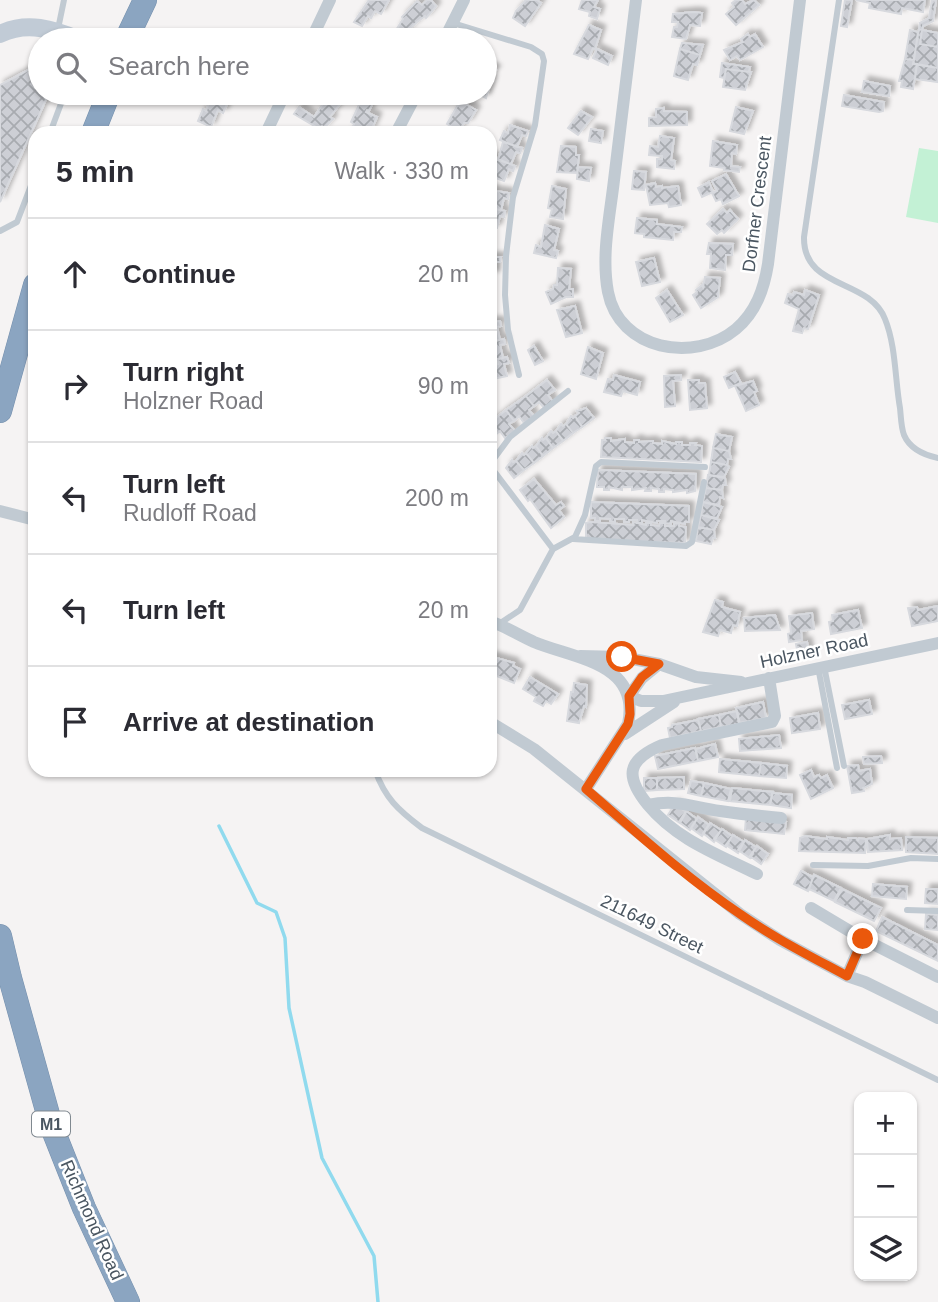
<!DOCTYPE html>
<html lang="en">
<head>
<meta charset="utf-8">
<style>
  body { margin:0; font-family:Arial,sans-serif; background:#f7f7f7; color:#2b2b33 }
  .controls { position:absolute; right:21px; bottom:21px; display:grid; overflow:hidden; border-radius:14px; box-shadow:0 2px 5px #0004 }
  .controls button { width:63px; height:63px; display:grid; place-items:center; padding:0; border:0; border-bottom:2px solid #e1e1e2; background:#fff; color:#2b2b33; font:35px sans-serif }
  .stop { position:absolute; width:21px; height:21px; margin:-16px; border:5px solid #ea580c; border-radius:50%; background:#fff }
  .stop.end { background:#ea580c; border-color:#fff; box-shadow:0 2px 7px #0008 }
  .list { margin:0; padding:0; list-style:none }
  h2 { display:flex; justify-content:space-between; align-items:center; height:91px; margin:0; padding:0 28px; font-size:30px }
  h2 small { font-size:23px; font-weight:400; color:#7c7c81 }
  .list li { display:grid; grid-template-columns:46px 1fr auto; gap:21px; align-items:center; box-sizing:border-box; height:112px; padding:0 28px; border-top:2px solid #e1e1e2 }
  .list b { display:block; font-size:26px; white-space:nowrap }
  .list p { margin:0; font-size:23px; white-space:nowrap; color:#7c7c81 }
  .list em { font-size:23px; font-style:normal; color:#7c7c81 }
  .icon { flex:none; width:38px; height:38px; fill:none; stroke:currentColor; stroke-width:2; stroke-linecap:round; stroke-linejoin:round }
  .map { position:relative; flex:none; width:938px; height:1302px; overflow:hidden }
  .search { position:absolute; background:#fff; box-shadow:0 2px 5px #0004; left:28px; top:28px; width:469px; height:77px; display:flex; align-items:center; gap:18px; box-sizing:border-box; padding:0 24px; border-radius:38px; color:#7c7c81; font-size:26px }
  .panel { position:absolute; background:#fff; box-shadow:0 2px 5px #0004; left:28px; top:126px; width:469px; height:651px; border-radius:21px }
  .map>svg:first-child { display:block }
  .grass { fill:#c3f1d5 }
  .lines { fill:none; stroke-linecap:round; stroke-linejoin:round }
  .stream { stroke:#90daee; stroke-width:3.5 }
  .building { fill:url(#building-cross-hatch); stroke:#d7d9de; stroke-width:2; filter:url(#shadow) }
  .highway-casing { stroke:#7690ad; stroke-width:24 }
  .lane { stroke:#c1cad2; stroke-width:6 }
  .street { stroke:#c1cad2; stroke-width:12 }
  .secondary { stroke:#c1cbd6; stroke-width:18 }
  .highway { stroke:#8ba5c1; stroke-width:23 }
  .route { stroke:#ea580c; stroke-width:9 }
  .labels { text-anchor:middle; dominant-baseline:central; stroke-width:5; stroke-linejoin:round; paint-order:stroke }
  .shield { fill:#fff; stroke:#808990; stroke-width:2 }
  .shield-label { font-size:16px; font-weight:bold; fill:#4a5661 }
  .street-label { font-size:18px; fill:#4a5661; stroke:#fff }
</style>
</head>
<body>
<div class="map">
<svg width="938" height="1302" viewBox="0 0 938 1302">
  <defs>
    <pattern id="building-cross-hatch" width="8" height="8" patternUnits="userSpaceOnUse" patternTransform="scale(1.75)"><rect width="8" height="8" fill="#cdcfd5"/><path d="M0 0l8 8M0 8l8-8" fill="none" stroke="#a8abb0"/></pattern>
    <filter id="shadow"><feDropShadow dx="4.5" dy="-4.5" stdDeviation="2" flood-color="#0004"/></filter>
  </defs>
  <rect width="100%" height="100%" fill="#f5f3f3"/>
  <path class="grass" d="M919 148 938 151V223L906 217Z"/>
  <g class="lines">
    <path class="stream" d="M219 826 257 903 276 912 285 938 289 1008 322 1158 374 1256 378 1302"/>
  </g>
  <path class="building" d="M369 0H389L381 14 375 11 371 18 368 16 362 26 354 22Z
    M427 0H431L436 6 433 10 426 18 425 16 417 22 402 36 396 30 403 19 402 17 417 1 422 5Z
    M526 0H537L541 3 525 26 513 18 516 11Z
    M582 0H598L594 7 600 9 597 19 589 16 590 12 579 9Z
    M736 0H742L745 4 754 0 759 5 736 25 726 14 734 7 732 3Z
    M845 0H852L847 27 841 26Z
    M856 0H925L923 12 902 8 901 14 869 8 870 3Z
    M932 0H936L933 21 923 26 922 30 919 29 920 23 929 18Z
    M694 12 702 13 700 26 690 25 686 39 672 37 674 27H677L678 22H672L673 14Z
    M589 25 601 30 595 49 593 48 588 59 574 54Z
    M919 29 922 30 920 44 938 47V68L913 64Z
    M910 30 918 32 914 60 905 59Z
    M922 30 938 33V47L920 44Z
    M748 34 750 37 755 34 763 47 740 60 737 56 730 60 724 50 743 42 741 39Z
    M682 43 703 45 700 55 680 49Z
    M597 49 612 56 608 65 593 58Z
    M680 49 700 55 697 65 693 64 688 80 674 76Z
    M905 59 914 60 913 64H917L913 89 901 87 902 81H899Z
    M722 63 750 67 749 72 726 69 724 78 720 77Z
    M917 64 938 68V82L915 79Z
    M488 66 496 70 491 74V82L486 98 476 93H485V71Z
    M40 68V93H49L0 202V85L30 69Z
    M726 69 751 72 745 90 723 87Z
    M864 81 890 86 889 96 862 92Z
    M211 93H229L226 99 229 100 223 113 218 110 211 127 198 121 203 109 206 111 208 105 206 104Z
    M364 94 375 99 369 111 367 110 366 112 377 117 371 131 367 129 365 133H347H350L354 124 351 122Z
    M844 95 884 102 883 111 879 112 842 106Z
    M328 96 340 104 330 117 333 119 324 128 322 126 318 128 294 114 299 107 314 117Z
    M460 101 476 110 468 123H464L459 131 447 124Z
    M736 107 753 111 744 134 730 131Z
    M664 108V111L687 112V125L649 126V118L656 117V109Z
    M581 111 592 117 578 135 568 128Z
    M510 125 528 131 526 136 522 135 517 147 500 140 504 131 508 133Z
    M591 129 603 131 601 143 589 141Z
    M660 136 674 138 671 160 675 161 674 169 657 167V159H662V156L649 155 650 146 658 147Z
    M713 141 737 145 736 154 732 153 731 166 740 167 739 172 724 170V168L710 166Z
    M503 142 522 148 520 153 516 152 511 164 498 160Z
    M561 146 576 147V155H579L577 173 557 172Z
    M490 156 515 166 513 171 509 169 504 181 490 176Z
    M578 167 591 168 589 181 577 179Z
    M634 171 646 172 644 190 632 189Z
    M726 174 739 196 723 204 721 199 716 201 712 193 717 191 712 181Z
    M709 182 713 192 702 197 698 188Z
    M655 183 656 187 662 186V188L678 186 681 205 669 207 668 203 650 205 646 185Z
    M552 186 566 189 563 219 550 217 552 209 548 208Z
    M490 190 509 193 508 199 504 198 501 210 490 208Z
    M490 208 505 211 504 217 500 216 497 228 490 227Z
    M723 209 727 213 730 210 738 219 724 233 722 230 717 234 707 224Z
    M637 218 657 220V224L682 227 681 232H674L673 240 644 237V234L635 233Z
    M545 225 559 229 554 250 558 251 556 258 534 253 536 245 541 247Z
    M709 243 733 244 732 255H726L725 270 710 268 711 254H707Z
    M490 257H501L500 262H496L495 275H490Z
    M654 258 660 282 642 286 636 262Z
    M558 268 571 269 569 289H573V297H566L551 304 546 292 553 289 554 285H557Z
    M705 277 720 278 718 297 701 308 693 295 697 292 696 290 702 285 703 287Z
    M667 290 683 315 670 322 656 298Z
    M805 290 819 295 808 329 804 328 802 333 793 331 799 309 785 303 788 294 793 295 794 292 804 295Z
    M575 306 582 333 566 337 557 310Z
    M500 321 501 326 497 327 500 340 490 342V322Z
    M504 339 505 344 500 345 503 358 490 361V347L494 346 493 341Z
    M534 346 543 361 535 365 528 350Z
    M588 347 603 353 596 379 581 374Z
    M507 357 509 363 504 364 507 376 493 379 491 366 498 364 497 359Z
    M735 372 741 383 729 388 724 377Z
    M614 375 640 382 637 395 623 391 621 396 604 392 608 379 613 380Z
    M681 375V380L673 381 675 406 665 407 664 376Z
    M547 380 555 390 548 395 553 402 544 408 539 402 534 406 526 396Z
    M688 380H699V383H705L707 408 690 410Z
    M753 381 757 391 754 392 759 405 746 411 735 386Z
    M526 396 534 406 529 410 534 416 524 423 519 416 514 421 506 410Z
    M586 408 594 418 582 427 575 416 579 413 577 411Z
    M506 410 514 421 509 424 515 431 505 438 500 431 495 435 490 429V423Z
    M571 416 573 418 575 416 582 427 573 433 566 424Z
    M561 424 563 426 566 424 573 433 563 441 556 431Z
    M551 431 553 433 556 431 563 441 553 448 546 438Z
    M716 434 732 437 729 451 713 448Z
    M542 438 543 440 546 438 553 448 543 456 536 446Z
    M605 438H611V441L625 439V442L634 443V440H639V442L653 441V443L662 444V441L676 444V442H682V445H690V443H696L695 445 702 446 701 462 601 457 602 440H605Z
    M532 446 533 448 536 446 543 456 534 463 526 453Z
    M713 448 729 451 731 459H728L727 465 711 462Z
    M522 453 524 455 526 453 534 463 524 470 516 461Z
    M512 460 513 462 516 461 524 470 514 478 506 468Z
    M711 462 727 465 729 467 724 477 709 475Z
    M598 470 696 474 695 491 687 493V490L673 492V490L664 489V492H659V489L651 488V491H645L646 488 632 490V487H622V490L609 487V490H604V487H597Z
    M708 475 725 478 726 485H723L722 490 706 488Z
    M534 479 556 505 561 502 564 506 559 510 564 517 551 528 530 499 528 501 520 490Z
    M706 488 722 490 723 498 720 497 719 505 703 502Z
    M591 502 689 506V522H685V524L671 521V524L665 523V521H657V523L642 520V523H637V520H629V522H624V519H615V522L610 521V519L600 518V521H595V518H591Z
    M703 502 722 507 717 518 701 515Z
    M701 515 719 520 714 530 698 527Z
    M590 522 633 525V522L646 525V523H651V525L659 526 660 523H665V526H674V523L679 524V526L686 527 685 543 586 540V523Z
    M698 527 714 530 715 538H713L711 544 696 541Z
    M715 600 723 602 722 607 740 612 737 626 733 625 731 633 720 630 718 636 703 632Z
    M938 606V621L912 626 908 608 917 607 918 610Z
    M858 610 862 628 831 634 829 622 833 621 832 615Z
    M812 613 814 629 801 631 802 640 789 642 788 634 791 633 789 616Z
    M775 615 780 630 745 631 744 618Z
    M807 642 809 653 798 655 796 644Z
    M490 656 514 663 513 666 520 669 514 683 492 674 490 676Z
    M530 677 558 694 551 704 546 701 543 706 534 701 536 697 523 689Z
    M574 683 587 685 586 707 584 706 579 723 567 721 571 692H573Z
    M869 700 872 714 845 719 842 705Z
    M763 702 766 718 739 723 736 708Z
    M737 711 740 724 721 727 719 715Z
    M818 713 820 729 792 733 790 718Z
    M719 715 721 727 701 731 698 719Z
    M698 720 701 731 670 738 668 728 672 727V725Z
    M779 735 781 748 740 751 739 739Z
    M715 744 718 757 698 761 696 749Z
    M695 748 698 761 658 769 655 756Z
    M881 756 882 763 864 764 863 757Z
    M720 759 761 763 759 776 719 772Z
    M761 763 787 766 786 778 759 776Z
    M858 765 859 771 870 769 872 784 863 788 864 791 852 793 847 766Z
    M811 770 814 777 819 775 821 778 827 775 833 788 811 799 800 775Z
    M684 777V789L657 790V778Z
    M644 778H657V790L644 791Z
    M691 781 704 783 701 796 688 793Z
    M704 783 731 789 728 801 701 796Z
    M732 788 773 792 770 805 730 801Z
    M772 793 792 795 791 808 770 805Z
    M675 804 686 812 680 823 668 815Z
    M686 811 697 819 690 830 679 822Z
    M698 817 709 825 702 836 691 828Z
    M746 818 786 822 784 834 745 830Z
    M710 823 721 830 714 842 703 833Z
    M722 829 732 836 726 847 714 839Z
    M733 835 744 842 738 853 726 845Z
    M890 835V839L901 838 902 850 868 852 867 839Z
    M805 836 827 839V837L848 840V838H856L858 840 859 838 866 839 865 853 799 851 800 838Z
    M906 837 938 838V854L906 852Z
    M745 840 756 847 750 858 738 850Z
    M757 846 768 854 761 864 750 856Z
    M801 871 813 877 808 891 794 884Z
    M814 875 841 888 834 901 809 889Z
    M873 884 907 887 906 899 872 896Z
    M842 889 881 908 874 921 835 902Z
    M926 889H938V904L925 903Z
    M926 914 938 915V930L925 929Z
    M882 917 938 945V961L876 931Z"/>
  <g class="lines">
    <g class="highway-casing">
      <path id="highway" d="M126 40 145 0
        M93 133 109 93
        M0 411 35 285
        M0 936 10 978 51 1125 84 1208 128 1302"/>
    </g>
    <path class="lane" d="M839 0 804 237C803 290 869 278 885 319 896 346 895 380 900 408 901 417 901 427 904 435 910 449 924 455 938 458
      M453 23 531 47 542 54 544 61 535 125 513 197 506 256 505 295 508 330 519 375
      M58 29 64 0
      M50 133 65 93
      M0 231 17 222 35 175
      M573 539 686 546 692 542 704 482
      M553 549 494 471 493 460 510 437 568 391
      M499 624 520 610 553 549 575 537 585 515 596 466 601 462 705 467
      M824 666 844 766
      M818 667 837 768
      M375 770C385 798 398 810 422 828L938 1080
      M813 865 868 866 911 858 938 859
      M907 910 938 911"/>
    <path class="street" d="M636 0C629 60 621 120 614 180 610 216 601 255 608 292 619 350 694 364 736 329 756 312 764 289 768 264L800 0
      M311 40 330 0
      M444 40 464 0
      M266 133 285 93
      M396 133 417 93
      M0 511 35 520
      M490 621C506 627 519 635 534 642 575 659 641 663 628 724L586 789
      M580 656 622 657 659 664 696 677 741 682
      M769 678 775 716 772 722 662 745C626 760 625 777 648 805 677 799 692 807 720 811 740 814 760 816 781 818
      M629 696 641 701H663L938 643
      M629 696 642 678 659 664
      M490 722 534 749 740 914 780 940 847 976 865 982 938 1018
      M625 734 674 702
      M648 805C677 840 717 854 757 874
      M811 908 863 939
      M847 976 863 939 938 977"/>
    <path class="secondary" d="M0 34C27 21 53 29 79 40"/>
    <use href="#highway" class="highway"/>
  </g>
  <g class="lines">
    <path class="route" d="M622 657 659 664 642 677 629 696 630 714 628 724 586 789C636 832 685 877 740 914 774 938 810 956 847 976L863 939"/>
  </g>
  <g class="labels">
    <rect class="shield" x="32" y="1111.5" width="38" height="25" rx="5"/>
    <g class="shield-label">
      <text x="51" y="1124">M1</text>
    </g>
    <g class="street-label">
      <text transform="translate(757 204) rotate(-83)">Dorfner Crescent</text>
      <text transform="translate(814 651) rotate(-12)">Holzner Road</text>
      <text transform="translate(652 924) rotate(26)">211649 Street</text>
      <text transform="translate(92 1220) rotate(66)">Richmond Road</text>
    </g>
  </g>
</svg>
<div class="controls">
<button>+</button>
<button>−</button>
<button><svg class="icon" aria-label="layers" viewBox="0 0 24 24"><path d="M12 4l9 5-9 5-9-5zM3 14l9 5 9-5"/></svg></button>
</div>
<div class="stop" style="left:622px;top:657px"></div>
<div class="stop end" style="left:863px;top:939px"></div>
<div class="search"><svg class="icon" aria-label="search" viewBox="0 0 24 24"><circle cx="10" cy="10" r="6"/><path d="M15 15l6 6"/></svg>Search here</div>
<section class="panel">
<h2>5 min<small>Walk · 330 m</small></h2>
<ul class="list">
<li><svg class="icon" aria-label="ahead" viewBox="0 0 24 24"><path d="M12 20V5M6 11l6-6 6 6"/></svg><div><b>Continue</b></div><em>20 m</em></li>
<li><svg class="icon" aria-label="right" viewBox="0 0 24 24"><path d="M7 20v-9h11M14 6l5 5-5 5"/></svg><div><b>Turn right</b><p>Holzner Road</p></div><em>90 m</em></li>
<li><svg class="icon" aria-label="left" viewBox="0 0 24 24"><path d="M17 20v-9H6M10 6l-5 5 5 5"/></svg><div><b>Turn left</b><p>Rudloff Road</p></div><em>200 m</em></li>
<li><svg class="icon" aria-label="left" viewBox="0 0 24 24"><path d="M17 20v-9H6M10 6l-5 5 5 5"/></svg><div><b>Turn left</b></div><em>20 m</em></li>
<li><svg class="icon" aria-label="arrive" viewBox="0 0 24 24"><path d="M6 21V4h12l-3 4 3 4H6"/></svg><div><b>Arrive at destination</b></div></li>
</ul>
</section>
</div>
</body>
</html>
